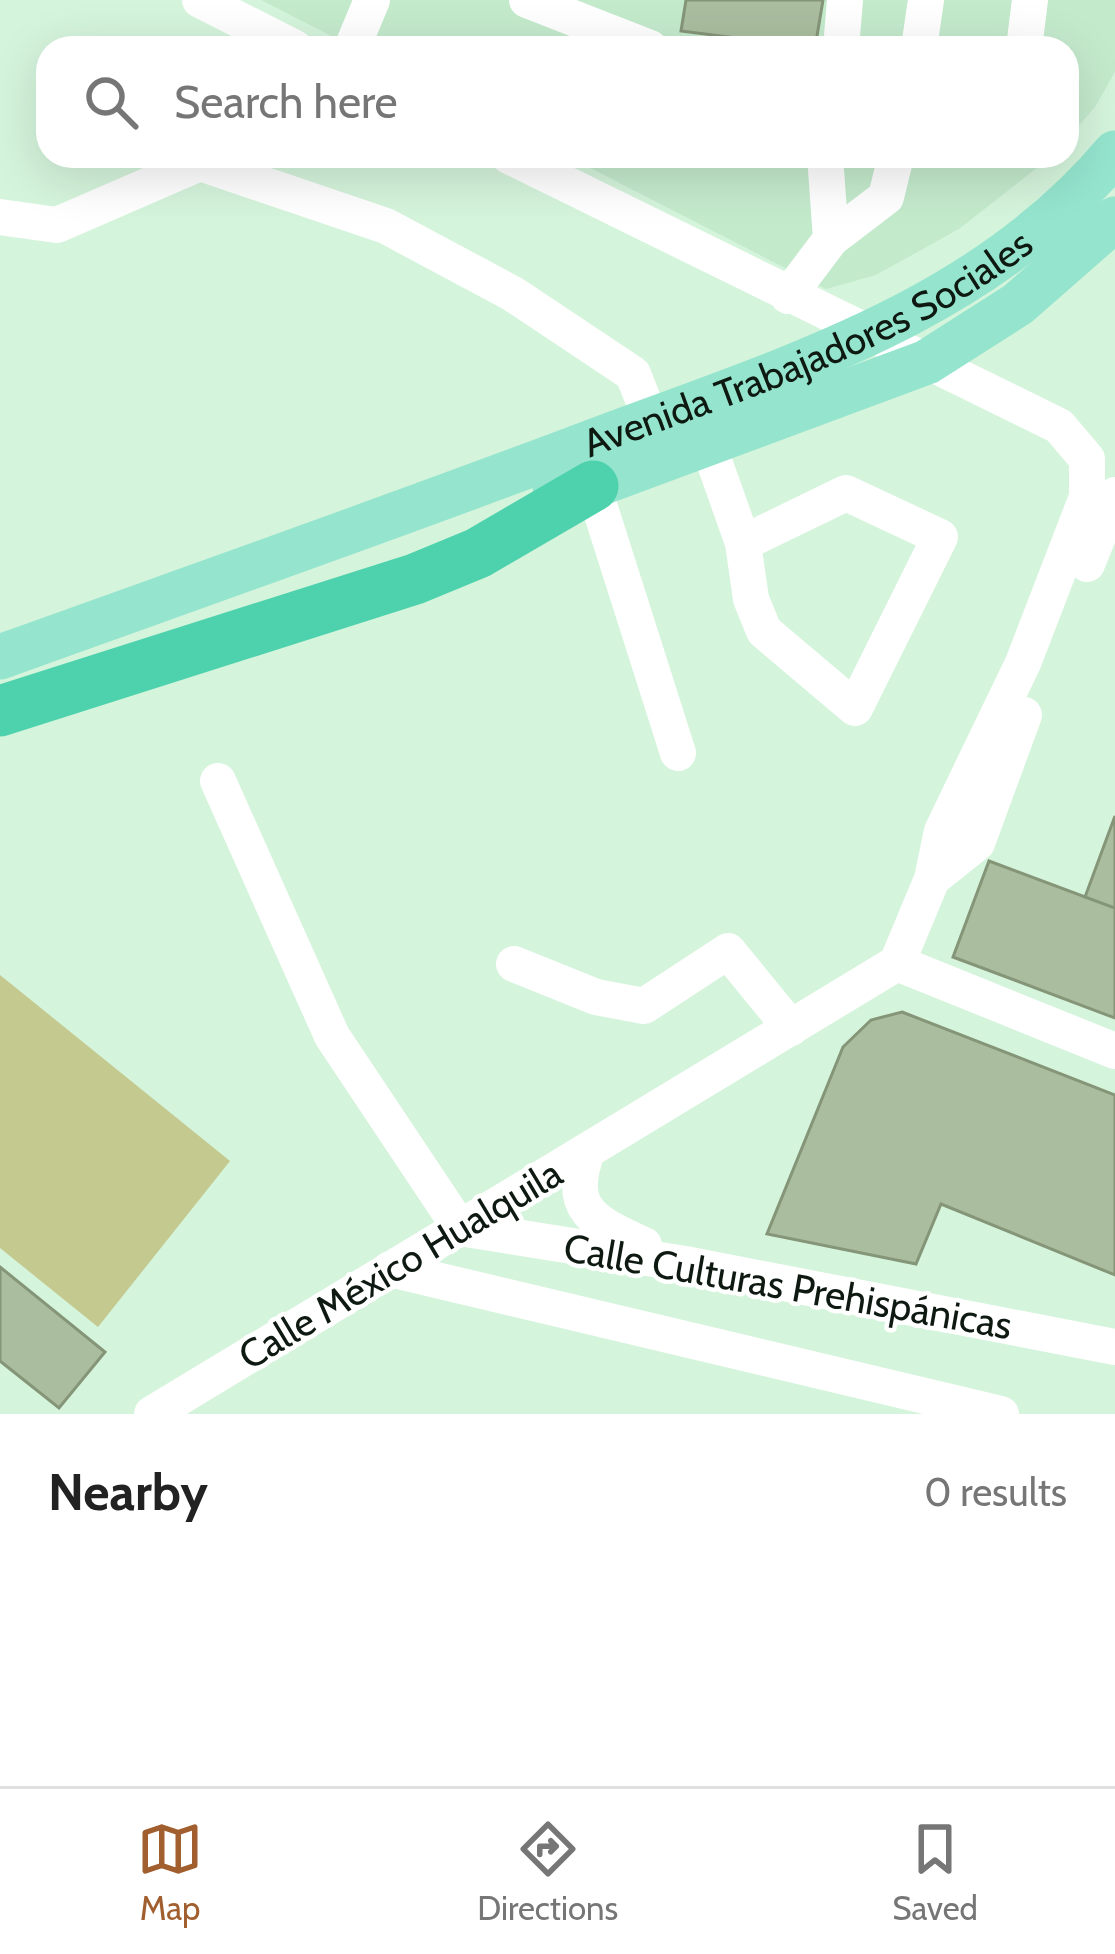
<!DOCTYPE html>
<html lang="en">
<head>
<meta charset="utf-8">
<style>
  body { margin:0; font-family:Cabin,sans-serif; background:#f6f6f6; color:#222 }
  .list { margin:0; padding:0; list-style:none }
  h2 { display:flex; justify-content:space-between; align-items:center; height:156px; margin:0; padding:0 48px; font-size:51px }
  h2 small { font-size:39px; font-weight:400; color:#767676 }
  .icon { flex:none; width:66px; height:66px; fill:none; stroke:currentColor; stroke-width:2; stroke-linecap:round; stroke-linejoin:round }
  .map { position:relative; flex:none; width:1115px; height:1414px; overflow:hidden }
  .search { position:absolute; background:#fff; box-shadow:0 12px 48px #0002; left:36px; right:36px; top:36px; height:132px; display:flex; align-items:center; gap:30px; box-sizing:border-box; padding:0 42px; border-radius:36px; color:#767676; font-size:45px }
  .sheet { height:372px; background:#fff }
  nav { display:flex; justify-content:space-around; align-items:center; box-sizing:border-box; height:168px; border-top:3px solid #e0e0e0; background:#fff; font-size:33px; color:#767676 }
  nav a { display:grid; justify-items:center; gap:6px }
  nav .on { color:#a15e2e }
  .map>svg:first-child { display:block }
  .built { fill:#c4eacc }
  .green { fill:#c4c98f }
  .building { fill:#abbd9f; stroke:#859578; stroke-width:3 }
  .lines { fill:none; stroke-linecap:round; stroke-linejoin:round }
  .minor { stroke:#fff; stroke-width:36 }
  .major { stroke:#94e4ce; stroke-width:45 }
  .highway { stroke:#4dd2ad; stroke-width:51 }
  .labels { text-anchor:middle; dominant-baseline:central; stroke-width:9; stroke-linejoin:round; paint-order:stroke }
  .street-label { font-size:39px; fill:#0e1911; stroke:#fff }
</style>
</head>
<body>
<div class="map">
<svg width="1115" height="1414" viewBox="0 0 1115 1414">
  <rect width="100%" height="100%" fill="#d5f4dc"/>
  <path class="built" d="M261 0H1115V72L1095 107 1067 139V48H355Z
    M567 156H1052L959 229 876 275 826 289Z"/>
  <path class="green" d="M0 975 230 1161 98 1327 0 1248Z"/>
  <path class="building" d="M686 0H823L815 48 681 31Z
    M1115 816V908L1085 897Z
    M989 861 1115 908V1018L953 957Z
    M902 1012 1115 1095V1275L941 1204 916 1264 767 1234 843 1047 871 1020Z
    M0 1267 105 1352 59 1408 0 1361Z"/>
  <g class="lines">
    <path class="minor" d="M200 0 295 48
      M527 0 650 48
      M352 48 372 0
      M841 48 845 0
      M919 48 926 0
      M1024 48 1030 0
      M825 156 831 239
      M0 217 57 225 200 163 386 226 513 294 633 374 651 420
      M788 296 831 239 886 197 896 156
      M708 444 743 543 846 493 940 537 855 708 764 631 751 599 743 543
      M593 486 678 753
      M1087 564 1115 495
      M218 781 332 1036 460 1228 685 1264 1115 1347
      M932 879 977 843 1024 715
      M897 963 1115 1051
      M514 964 596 997 644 1006 728 951 791 1028
      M587 1152C565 1211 596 1223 644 1245
      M390 1269 1001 1414
      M152 1414 897 963 932 879 942 831 1023 663 1087 497V459L1059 426 509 156"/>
    <g class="major">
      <path d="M555 487 593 486 927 362 1018 304 1115 219"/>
      <path id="s1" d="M0 657C197 586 394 517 589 443 779 371 980 314 1115 153"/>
    </g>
    <path class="highway" d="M0 711 415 579 478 553 593 486"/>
  </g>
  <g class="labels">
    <g class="street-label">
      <text stroke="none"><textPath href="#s1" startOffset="867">Avenida Trabajadores Sociales</textPath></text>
      <text transform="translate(400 1264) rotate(-31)">Calle México Hualquila</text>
      <text transform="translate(788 1286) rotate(10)">Calle Culturas Prehispánicas</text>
    </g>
  </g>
</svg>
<div class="search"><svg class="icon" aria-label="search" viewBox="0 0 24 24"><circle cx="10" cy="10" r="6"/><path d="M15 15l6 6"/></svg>Search here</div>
</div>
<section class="sheet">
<h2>Nearby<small>0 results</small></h2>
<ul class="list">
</ul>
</section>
<nav>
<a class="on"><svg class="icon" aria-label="map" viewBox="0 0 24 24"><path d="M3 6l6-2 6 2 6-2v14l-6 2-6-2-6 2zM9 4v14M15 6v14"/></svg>Map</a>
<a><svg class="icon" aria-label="directions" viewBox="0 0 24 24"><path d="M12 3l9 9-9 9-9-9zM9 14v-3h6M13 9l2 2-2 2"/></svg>Directions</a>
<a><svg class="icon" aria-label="saved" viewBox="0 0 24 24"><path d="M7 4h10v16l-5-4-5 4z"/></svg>Saved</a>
</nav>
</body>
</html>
